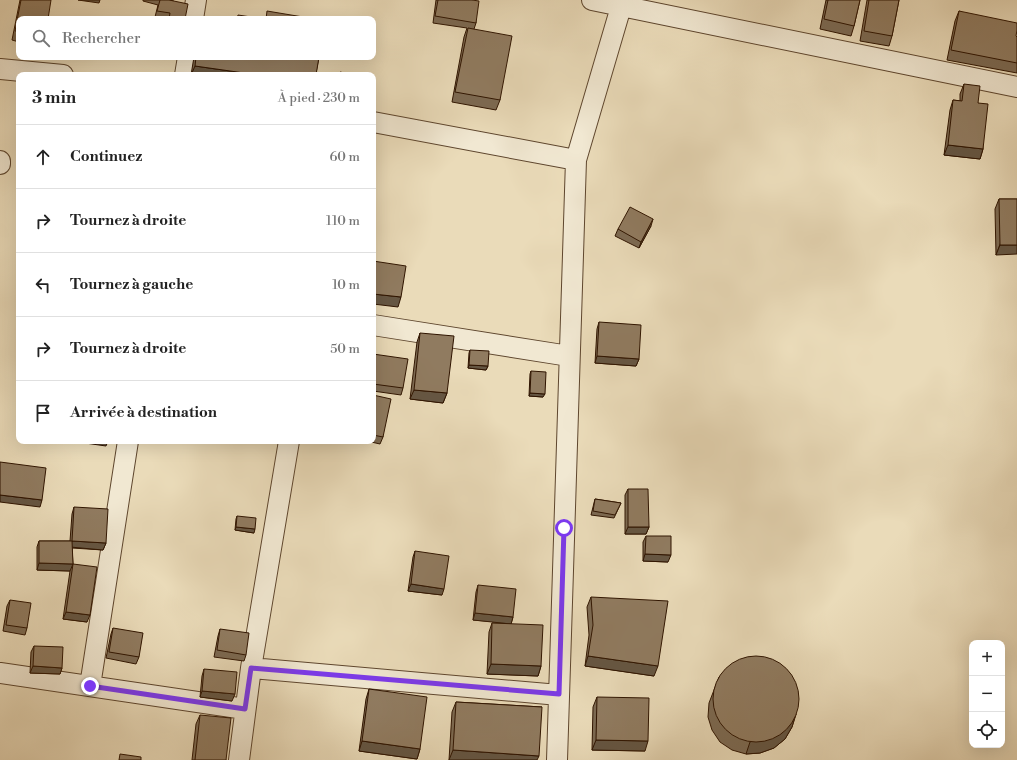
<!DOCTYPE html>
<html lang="fr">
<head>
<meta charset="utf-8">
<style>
  body { margin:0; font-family:"Libre Bodoni",serif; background:#f2f2f2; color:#222 }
  .controls { position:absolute; right:12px; bottom:12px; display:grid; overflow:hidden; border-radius:8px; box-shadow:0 4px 16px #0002 }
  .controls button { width:36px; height:36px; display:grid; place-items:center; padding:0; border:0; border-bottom:1px solid #e0e0e0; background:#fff; color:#222; font:20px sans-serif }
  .stop { position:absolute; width:12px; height:12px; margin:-9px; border:3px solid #7c3aed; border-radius:50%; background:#fff }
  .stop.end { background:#7c3aed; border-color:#fff; box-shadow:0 1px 4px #0008 }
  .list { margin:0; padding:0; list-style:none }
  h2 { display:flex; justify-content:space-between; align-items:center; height:52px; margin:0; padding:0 16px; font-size:17px }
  h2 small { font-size:13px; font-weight:400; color:#767676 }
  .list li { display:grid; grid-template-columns:26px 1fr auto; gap:12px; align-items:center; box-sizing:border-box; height:64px; padding:0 16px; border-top:1px solid #e0e0e0 }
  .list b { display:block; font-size:15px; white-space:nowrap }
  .list em { font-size:13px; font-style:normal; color:#767676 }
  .icon { flex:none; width:22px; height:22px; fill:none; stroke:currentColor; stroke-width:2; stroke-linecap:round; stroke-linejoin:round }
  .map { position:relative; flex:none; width:1017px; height:760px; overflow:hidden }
  .search { position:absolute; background:#fff; box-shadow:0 4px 16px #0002; left:16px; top:16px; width:360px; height:44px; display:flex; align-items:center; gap:10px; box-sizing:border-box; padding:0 14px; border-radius:8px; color:#767676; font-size:15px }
  .panel { position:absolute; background:#fff; box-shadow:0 4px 16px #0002; left:16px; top:72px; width:360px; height:372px; border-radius:8px }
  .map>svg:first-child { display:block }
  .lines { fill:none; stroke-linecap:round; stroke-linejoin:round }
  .minor-casing { stroke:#5e462e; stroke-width:22 }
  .minor { stroke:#f1e8d2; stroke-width:20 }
  .wall { fill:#7c6a53; stroke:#2f1400 }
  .shaded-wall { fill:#655643; stroke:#2f1400 }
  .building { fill:#907b60; stroke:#2f1400 }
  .route { stroke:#7c3aed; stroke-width:5 }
</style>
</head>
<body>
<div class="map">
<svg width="1017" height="760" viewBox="0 0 1017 760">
  <rect width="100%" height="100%" fill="#eadbb9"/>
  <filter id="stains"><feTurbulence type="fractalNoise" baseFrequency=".005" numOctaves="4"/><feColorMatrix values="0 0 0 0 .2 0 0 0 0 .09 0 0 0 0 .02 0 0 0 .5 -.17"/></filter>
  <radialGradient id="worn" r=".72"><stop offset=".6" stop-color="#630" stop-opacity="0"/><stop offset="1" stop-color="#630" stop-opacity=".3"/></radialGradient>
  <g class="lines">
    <g class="minor-casing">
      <path id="minor" d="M592 0 1017 87
        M193 19 196 0
        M0 69 63 75
        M185 75 188 57
        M373 122 576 160
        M0 161V164
        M373 325 569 356
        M251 668 559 695
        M0 673 245 709
        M90 686 128 441
        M239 760 251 668 289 441
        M557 760 576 160 623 0"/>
    </g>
    <use href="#minor" class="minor"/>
  </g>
  <path class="wall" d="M20 0H51L19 19V42L12 40Z
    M143 0H173V1L185 19H163L155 17 158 5 143 1Z
    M436 0H472L476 23 474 29 500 100 496 110 452 102 464 37 467 28 433 23Z
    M826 0H860L854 26 851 36 820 29Z
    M867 0H899L892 36 889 46 860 41Z
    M959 11 1017 37V73L947 60 955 21Z
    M194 57H319L316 73 328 75H191Z
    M964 84 978 103 983 149 980 159 944 155 950 110 953 100 960 101V94Z
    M999 199H1017L996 255 995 209Z
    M651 226 639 248 615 236 618 229Z
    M599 322 639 359 636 366 595 363 597 329Z
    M420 333 447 393 443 403 410 399 417 342Z
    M470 350 488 366 486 370 468 368 469 353Z
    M373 354 403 388 401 395 373 391Z
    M531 371 543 397 529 396 530 374Z
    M373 395 383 437 380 444 367 441H373Z
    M628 489 649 527 646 534H625V495Z
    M595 499 621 503 614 518 591 515Z
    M74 507 106 543 103 550 72 548 73 564 87 622 63 619 70 571 37 570V547L39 541H70L72 514Z
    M237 516 254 533 235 530 236 519Z
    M646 536 668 562 643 561V542Z
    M415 551 442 595 408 591 413 557Z
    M478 585 513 617 511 624 541 666 538 676 487 674 489 632 492 623H508L473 620 476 592Z
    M591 597 654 676 585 666 589 635 587 607Z
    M10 600 27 628 25 635 3 631 7 606Z
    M113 628 139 657 136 664 106 658 111 634Z
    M220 629 246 655 244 661 214 657 218 636Z
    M34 646 62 668 60 674 30 673 31 652Z
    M204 669 232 701 200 697 202 676Z
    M719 677 796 714 792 727 785 739 774 748 760 753 746 754 732 750 720 742 712 730 708 717 709 703Z
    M369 689 420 749 417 759 359 751 366 699Z
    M597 697 645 751 592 750 593 707Z
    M456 702 542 707 449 760 452 712Z
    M200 715 226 760H192L196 724Z"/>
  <path class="shaded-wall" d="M78 0H100L99 3Z
    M195 66 258 75H191Z
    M948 145 983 149 980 159 944 155Z
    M653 219 651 226 639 248 641 242Z
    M1000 245H1017V254L996 255Z
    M373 294 401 297 398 307 373 304Z
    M597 356 639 359 636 366 595 363Z
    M469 365 488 366 486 370 468 368Z
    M414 390 447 393 443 403 410 399Z
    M530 393 545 394 543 397 529 396Z
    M78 441H108L106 446 78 442Z
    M0 495 42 500 40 507 0 502Z
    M236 527 255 529 254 533 235 530Z
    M628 527H649L646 534H625Z
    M72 541 106 543 103 550 70 547Z
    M645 554 671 555 668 562 643 561Z
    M39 563 73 564 70 571 37 570Z
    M411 584 444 589 442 595 408 591Z
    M66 612 90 615 87 622 63 619Z
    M475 613 513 617 511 624 473 620Z
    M588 656 658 666 654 676 585 666Z
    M491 664 541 666 538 676 487 674Z
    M33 666 62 668 60 674 30 673Z
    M202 691 235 694 232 701 200 697Z
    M796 714 792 727 785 739 774 748 760 753 746 754 750 742Z
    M596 740 648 741 645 751 592 750Z
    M362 741 420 749 417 759 359 751Z
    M453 750 539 756 537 760H449Z"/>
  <path class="building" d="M21 0H51L48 19H19V31H15Z
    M160 0H169L188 4 185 19H169L170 13 157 11Z
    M438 0H472L479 1 476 23 435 16Z
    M828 0H860L854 26 824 19Z
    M869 0H899L892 36 864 31Z
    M267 11 315 19H266Z
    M959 11 1017 23V30L1016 36 1017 37V63L951 50Z
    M238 15 264 19H237Z
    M468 28 512 36 500 100 455 92Z
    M196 57H319L316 75H258L195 66Z
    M340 72 354 75H339Z
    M316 73 328 75H316Z
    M964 84 980 86 978 103 988 104 983 149 948 145 953 100 962 101Z
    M999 199H1017V245H1000Z
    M630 207 653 219 641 242 618 229Z
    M373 261 406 266 401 297 373 294Z
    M599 322 641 325 639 359 597 356Z
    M420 333 454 336 447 393 414 390Z
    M470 350 489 351 488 366 469 365Z
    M373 354 408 359 403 388 373 384Z
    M531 371 546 372 545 394 530 393Z
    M373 395 391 399 383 437 373 435Z
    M0 462 46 468 42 500 0 495Z
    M628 489H648L649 527H628Z
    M595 499 621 503 615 515 593 511Z
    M74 507 108 509 106 543 72 541 73 564 39 563V541H72Z
    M237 516 256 518 255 529 236 527Z
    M646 536H671V555L645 554Z
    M415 551 449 556 444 589 411 584Z
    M73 564 97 567 90 615 66 612Z
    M478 585 516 589 513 617 475 613Z
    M591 597 668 601 658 666 588 656 593 625Z
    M10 600 31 603 27 628 6 625Z
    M492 623 543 625 541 666 491 664Z
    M113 628 143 633 139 657 109 652Z
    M220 629 249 633 246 655 217 650Z
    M34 646 63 647 62 668 33 666Z
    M713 699a43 43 0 1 1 86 0a43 43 0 1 1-86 0Z
    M204 669 237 672 235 694 202 691Z
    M369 689 427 697 420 749 362 741Z
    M597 697 649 698 648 741 596 740Z
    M456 702 542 707 539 756 453 750Z
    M200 715 231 718 226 760H195Z
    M120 754 141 757V760H119Z"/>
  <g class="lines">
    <path class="route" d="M90 686 245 709 251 668 559 694 564 528"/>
  </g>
  <rect width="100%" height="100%" filter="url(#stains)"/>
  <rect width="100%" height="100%" fill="url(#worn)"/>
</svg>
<div class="controls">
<button>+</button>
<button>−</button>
<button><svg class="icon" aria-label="locate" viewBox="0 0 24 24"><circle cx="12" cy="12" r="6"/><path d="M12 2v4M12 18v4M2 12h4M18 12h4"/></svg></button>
</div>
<div class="stop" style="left:564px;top:528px"></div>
<div class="stop end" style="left:90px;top:686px"></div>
<div class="search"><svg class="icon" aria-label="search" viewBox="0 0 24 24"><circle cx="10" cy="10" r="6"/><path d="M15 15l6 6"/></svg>Rechercher</div>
<section class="panel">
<h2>3 min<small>À pied · 230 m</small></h2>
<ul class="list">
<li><svg class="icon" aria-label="ahead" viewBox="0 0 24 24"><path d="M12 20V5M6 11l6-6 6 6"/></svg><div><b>Continuez</b></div><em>60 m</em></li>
<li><svg class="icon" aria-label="right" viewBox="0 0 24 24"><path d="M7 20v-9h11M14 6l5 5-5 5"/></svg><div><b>Tournez à droite</b></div><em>110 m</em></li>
<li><svg class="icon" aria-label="left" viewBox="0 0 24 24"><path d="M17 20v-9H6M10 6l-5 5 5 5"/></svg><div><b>Tournez à gauche</b></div><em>10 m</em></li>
<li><svg class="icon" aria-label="right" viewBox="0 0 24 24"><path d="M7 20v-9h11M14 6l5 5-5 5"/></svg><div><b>Tournez à droite</b></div><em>50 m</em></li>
<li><svg class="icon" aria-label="arrive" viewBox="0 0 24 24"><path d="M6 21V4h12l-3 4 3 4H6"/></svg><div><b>Arrivée à destination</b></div></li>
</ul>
</section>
</div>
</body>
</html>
